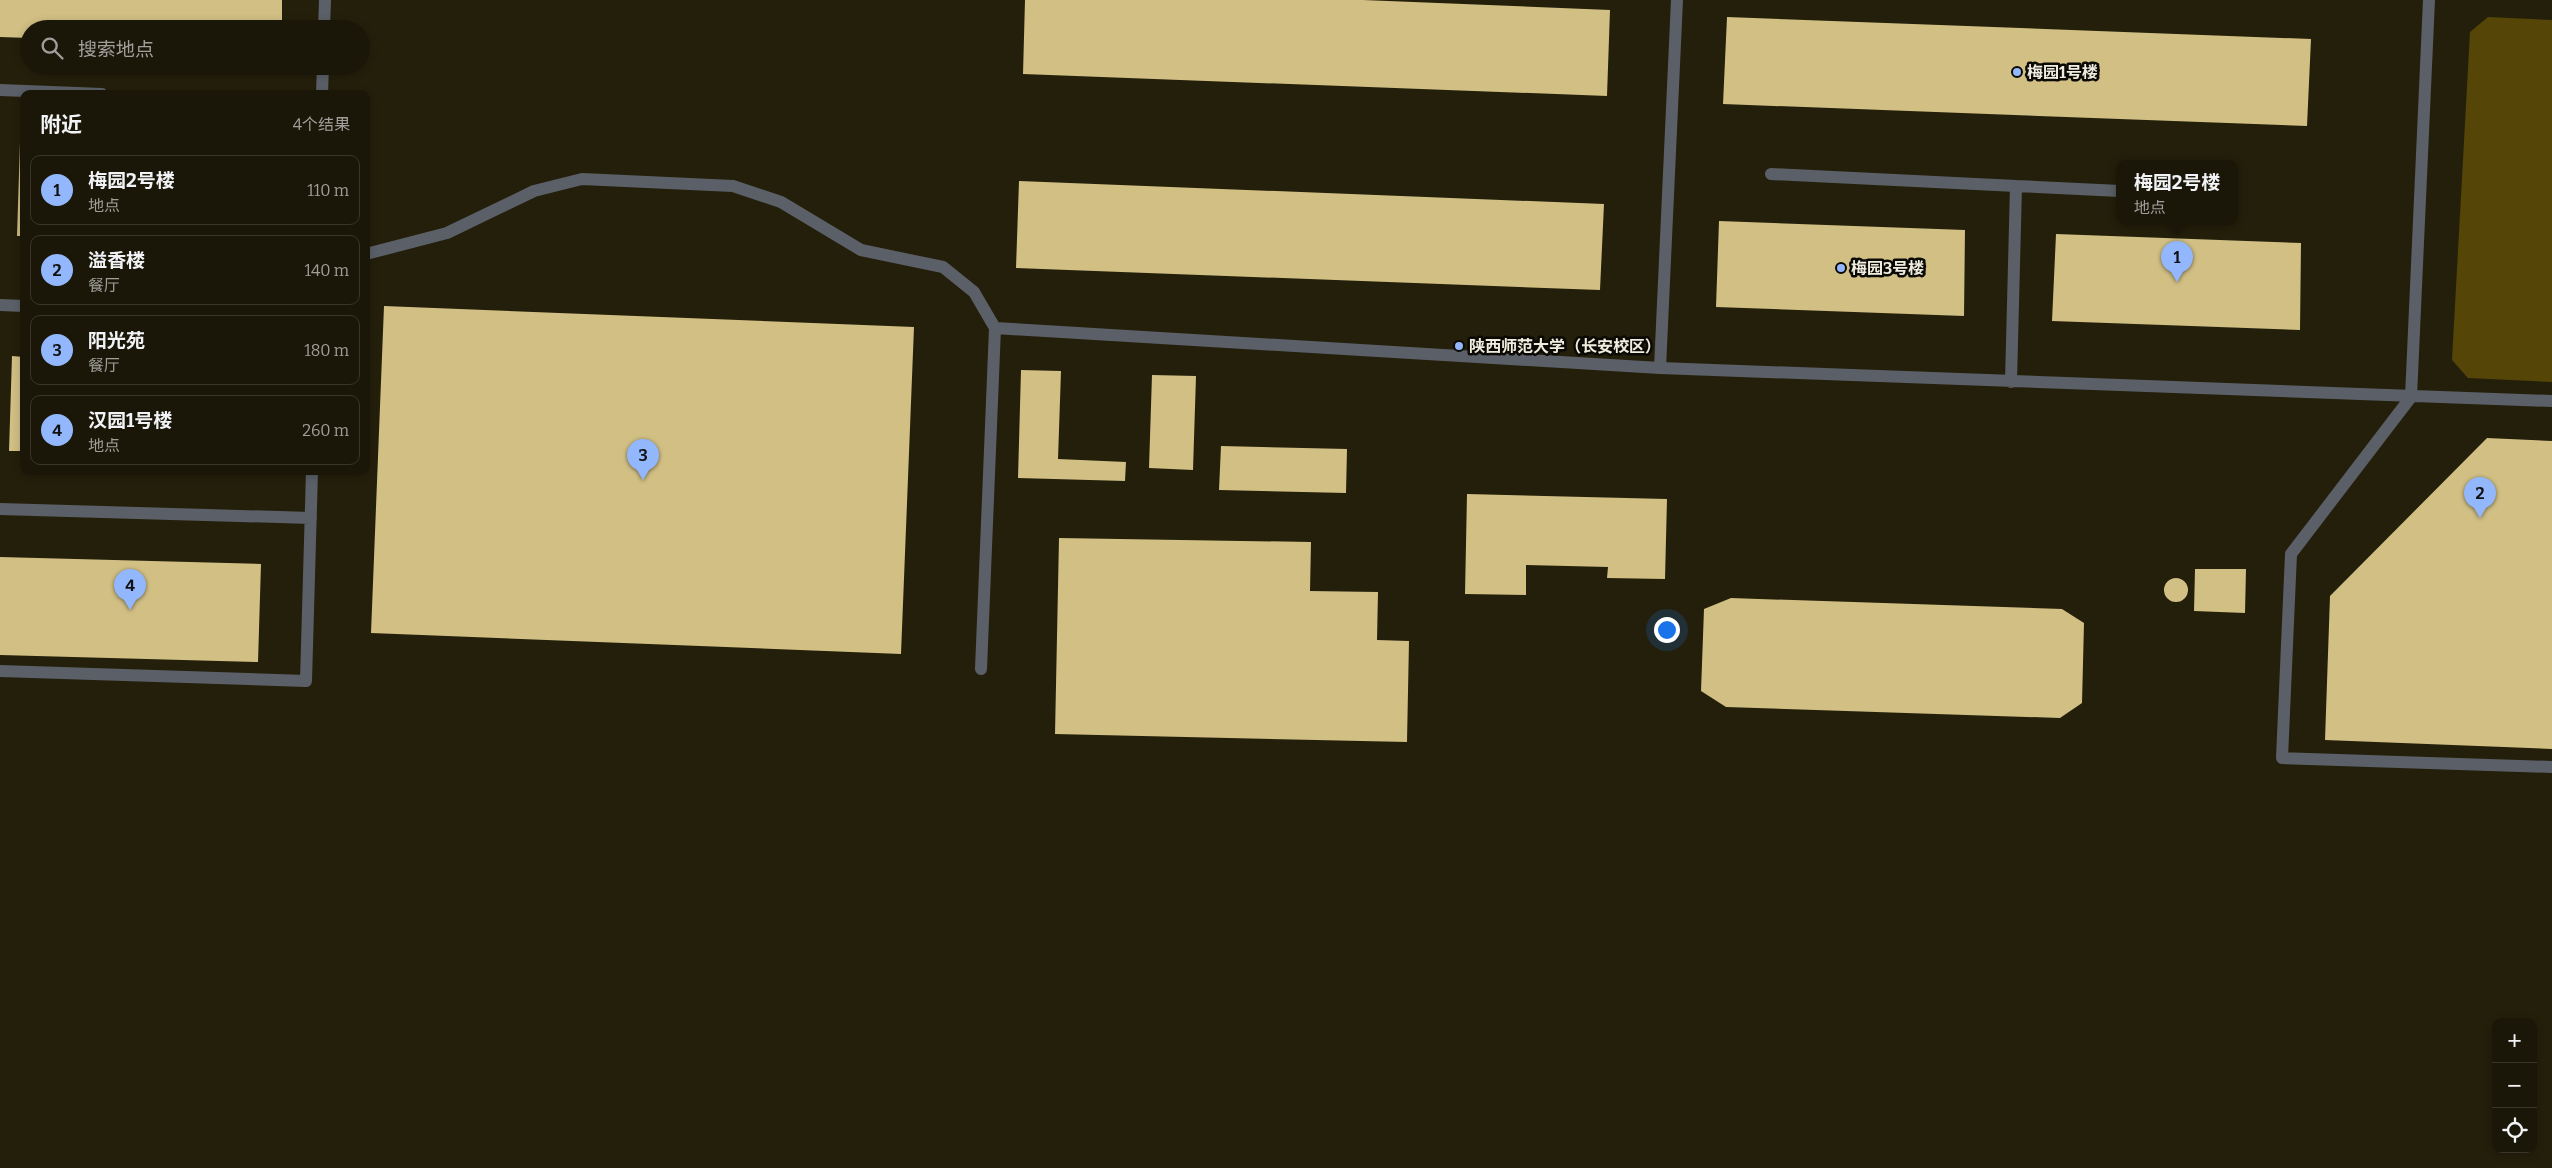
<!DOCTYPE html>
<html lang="zh">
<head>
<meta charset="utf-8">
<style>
  body { margin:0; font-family:Bitter,"Noto Sans SC",serif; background:#242012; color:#f1f3f6 }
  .controls { position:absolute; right:15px; bottom:15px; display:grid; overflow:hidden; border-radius:10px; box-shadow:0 2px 8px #0003 }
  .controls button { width:45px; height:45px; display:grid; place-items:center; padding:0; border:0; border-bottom:1px solid #393629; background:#1b1708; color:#f1f3f6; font:25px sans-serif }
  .you { position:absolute; left:1666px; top:629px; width:18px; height:18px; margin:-12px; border:4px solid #fff; border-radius:50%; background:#1a73e8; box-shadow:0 0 0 8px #1a73e833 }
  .badge { display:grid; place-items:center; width:32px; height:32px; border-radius:50%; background:#92b7fd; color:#111; font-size:16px; font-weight:700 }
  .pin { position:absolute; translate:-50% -41px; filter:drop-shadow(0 1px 2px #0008) }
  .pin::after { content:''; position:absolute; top:26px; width:18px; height:15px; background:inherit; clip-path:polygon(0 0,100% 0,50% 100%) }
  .popup { position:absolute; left:2116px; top:160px; width:122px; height:65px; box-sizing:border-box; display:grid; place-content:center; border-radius:10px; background:#1b1708; filter:drop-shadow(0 1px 4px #0005); font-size:16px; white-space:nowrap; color:#a09f9c }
  .popup b { font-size:19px; color:#f1f3f6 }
  .popup::after { content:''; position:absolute; left:50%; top:100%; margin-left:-10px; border:10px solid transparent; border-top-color:#1b1708 }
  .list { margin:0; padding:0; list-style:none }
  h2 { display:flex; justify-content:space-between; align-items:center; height:65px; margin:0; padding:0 20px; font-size:21px }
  h2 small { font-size:16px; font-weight:400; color:#a09f9c }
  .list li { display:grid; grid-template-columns:32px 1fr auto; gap:15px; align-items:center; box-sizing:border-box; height:70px; margin:0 10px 10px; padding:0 10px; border:1px solid #393629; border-radius:10px }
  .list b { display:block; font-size:19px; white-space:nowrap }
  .list p { margin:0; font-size:16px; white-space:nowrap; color:#a09f9c }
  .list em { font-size:16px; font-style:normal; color:#a09f9c }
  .icon { flex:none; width:28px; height:28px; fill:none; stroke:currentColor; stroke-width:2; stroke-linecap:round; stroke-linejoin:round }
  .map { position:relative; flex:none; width:2552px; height:1168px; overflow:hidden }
  .search { position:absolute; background:#1b1708; box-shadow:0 2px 8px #0003; left:20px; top:20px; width:350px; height:55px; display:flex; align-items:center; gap:12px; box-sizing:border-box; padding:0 18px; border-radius:28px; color:#a09f9c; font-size:19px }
  .panel { position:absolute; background:#1b1708; box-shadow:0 2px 8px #0003; left:20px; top:90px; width:350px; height:385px; border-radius:10px }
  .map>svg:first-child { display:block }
  .green { fill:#554506 }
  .building { fill:#d1bf84 }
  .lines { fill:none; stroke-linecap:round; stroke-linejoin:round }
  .minor { stroke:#5b6068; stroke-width:12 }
  .poi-dot { fill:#92b7fd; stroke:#0b0903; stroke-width:2 }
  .labels { text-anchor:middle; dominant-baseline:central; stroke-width:5; stroke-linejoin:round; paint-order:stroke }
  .poi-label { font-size:16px; font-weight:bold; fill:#efece0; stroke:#0b0903; text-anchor:start }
</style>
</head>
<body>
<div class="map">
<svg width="2552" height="1168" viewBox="0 0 2552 1168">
  <rect width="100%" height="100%" fill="#241f0b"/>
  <path class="green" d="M2488 17 2552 20V382L2468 378 2452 360 2470 32Z"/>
  <path class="building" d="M0 0H282V29H29V38L0 37Z
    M1025 0H1363L1610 10 1607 96 1023 74Z
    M1727 17 2311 39 2307 126 1723 104Z
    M20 142H24V236H17Z
    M1019 181 1604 204 1600 290 1016 268Z
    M1719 221 1965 230 1964 316 1716 307Z
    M2056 234 2301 243 2300 330 2052 321Z
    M384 306 914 327 901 654 371 633Z
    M12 356 24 357V451H9Z
    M1021 370 1061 371 1058 459 1126 462 1125 481 1018 478Z
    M1152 375 1196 376 1193 470 1149 468Z
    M2487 438 2552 441V749L2325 740 2330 596Z
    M1221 446 1347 449 1346 493 1219 490Z
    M1467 494 1667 499 1665 579 1607 578 1608 567 1526 565V595L1465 594Z
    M1059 538 1311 542 1310 591 1378 592 1377 640 1409 641 1407 742 1055 734Z
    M0 557 261 564 258 662 0 655Z
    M2195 569H2246L2245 613 2194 611Z
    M2164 590a12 12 0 1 1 24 0a12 12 0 1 1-24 0Z
    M1731 598 2062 609 2084 623 2082 703 2060 718 1726 707 1701 691 1704 609Z"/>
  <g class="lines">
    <path class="minor" d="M2429 0 2411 397 2291 554 2282 758 2552 767
      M324 29 325 0
      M0 90 102 94
      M322 94 323 66
      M1771 174 2016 186
      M366 254 447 233 534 191 582 179 733 186 781 202 861 250 943 267 974 292 995 328 981 669
      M0 305 24 306
      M995 328 1660 368 2552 401
      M1660 368 1677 0
      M2011 382 2016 186 2120 191
      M0 509 311 518
      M0 671 306 681 312 471"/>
  </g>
  <g class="poi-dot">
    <circle cx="2017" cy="72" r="5"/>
    <circle cx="1841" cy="268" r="5"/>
    <circle cx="1459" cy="346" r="5"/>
  </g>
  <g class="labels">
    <g class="poi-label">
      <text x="2027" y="72">梅园1号楼</text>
      <text x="1851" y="268">梅园3号楼</text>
      <text x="1469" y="346">陕西师范大学（长安校区）</text>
    </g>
  </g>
</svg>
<div class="controls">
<button>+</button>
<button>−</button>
<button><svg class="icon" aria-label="locate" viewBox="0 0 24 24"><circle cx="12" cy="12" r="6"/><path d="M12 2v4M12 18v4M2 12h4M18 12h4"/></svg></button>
</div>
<div class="you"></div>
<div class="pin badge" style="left:2177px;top:282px">1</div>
<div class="popup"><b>梅园2号楼</b>地点</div>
<div class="pin badge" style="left:2480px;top:518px">2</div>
<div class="pin badge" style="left:643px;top:480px">3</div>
<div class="pin badge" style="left:130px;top:610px">4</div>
<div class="search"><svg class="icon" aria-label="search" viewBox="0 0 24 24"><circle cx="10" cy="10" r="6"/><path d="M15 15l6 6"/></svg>搜索地点</div>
<section class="panel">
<h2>附近<small>4个结果</small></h2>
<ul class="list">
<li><span class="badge">1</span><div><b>梅园2号楼</b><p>地点</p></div><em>110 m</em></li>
<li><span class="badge">2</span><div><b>溢香楼</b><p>餐厅</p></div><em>140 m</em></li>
<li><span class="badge">3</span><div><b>阳光苑</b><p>餐厅</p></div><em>180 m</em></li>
<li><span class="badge">4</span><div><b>汉园1号楼</b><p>地点</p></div><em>260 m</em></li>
</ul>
</section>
</div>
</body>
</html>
